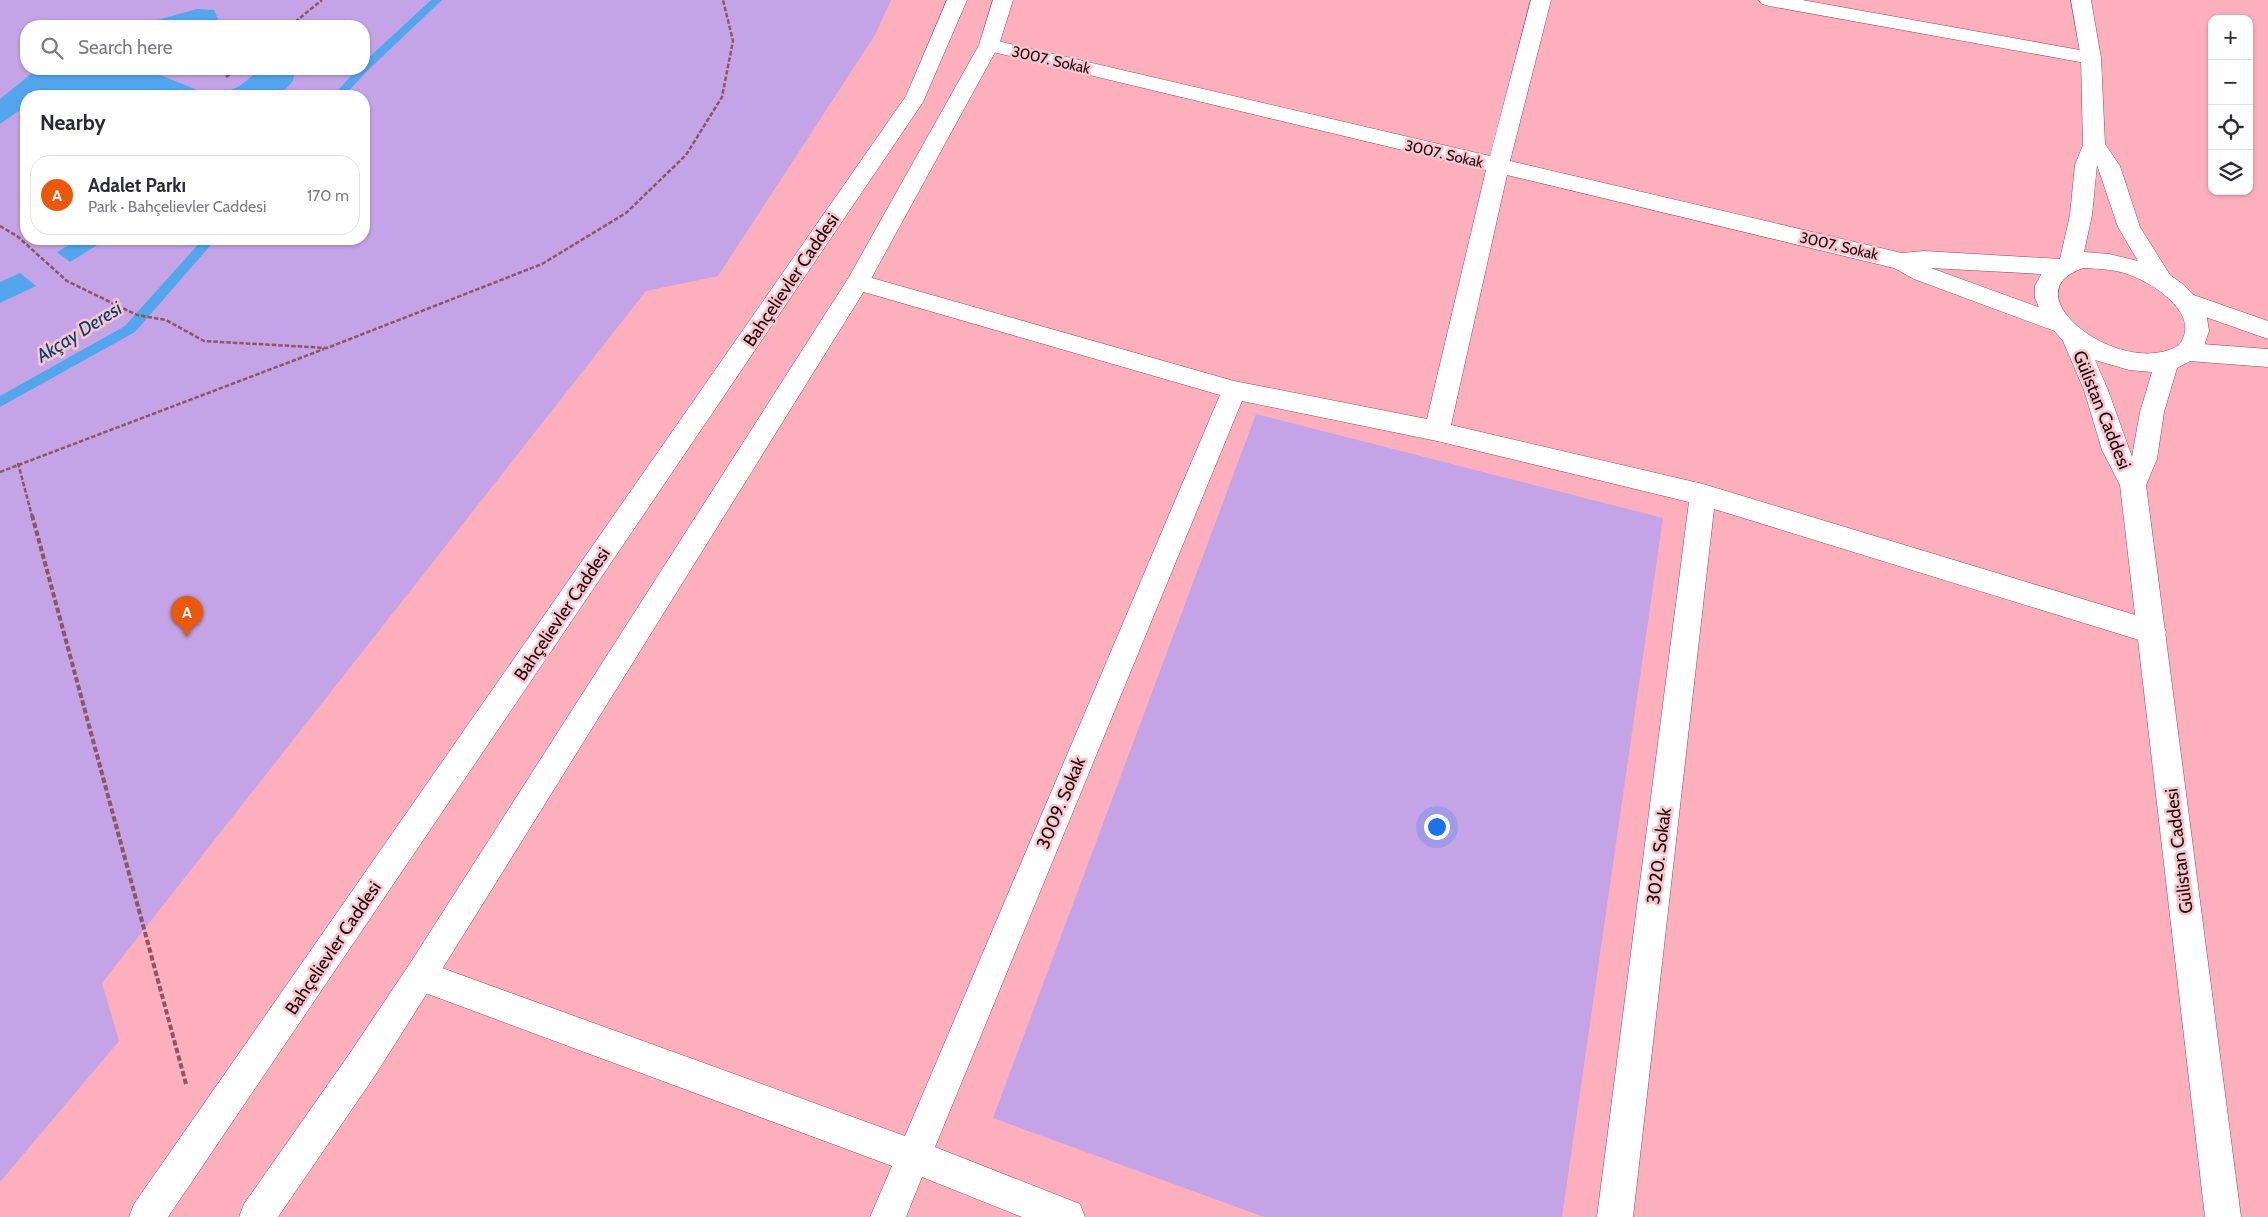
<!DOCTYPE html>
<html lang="en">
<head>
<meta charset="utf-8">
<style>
  body { margin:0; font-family:Cabin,sans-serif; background:#f7f7f7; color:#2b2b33 }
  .controls { position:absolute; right:15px; top:15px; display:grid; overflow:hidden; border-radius:10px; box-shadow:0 1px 4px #0004 }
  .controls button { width:45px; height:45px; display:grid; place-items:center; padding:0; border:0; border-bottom:1px solid #e1e1e2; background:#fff; color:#2b2b33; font:25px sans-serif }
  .you { position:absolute; left:1436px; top:826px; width:18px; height:18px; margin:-12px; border:4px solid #fff; border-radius:50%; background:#1a73e8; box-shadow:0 0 0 8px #1a73e833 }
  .badge { display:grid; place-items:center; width:32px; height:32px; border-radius:50%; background:#ea580c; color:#fff; font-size:16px; font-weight:700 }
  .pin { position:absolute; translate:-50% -41px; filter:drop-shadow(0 1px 2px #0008) }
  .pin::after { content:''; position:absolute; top:26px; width:18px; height:15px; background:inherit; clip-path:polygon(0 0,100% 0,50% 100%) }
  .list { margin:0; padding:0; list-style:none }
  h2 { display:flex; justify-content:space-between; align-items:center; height:65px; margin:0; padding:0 20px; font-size:21px }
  h2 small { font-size:16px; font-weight:400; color:#7c7c81 }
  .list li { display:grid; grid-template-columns:32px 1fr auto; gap:15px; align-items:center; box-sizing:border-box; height:80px; margin:0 10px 10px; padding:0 10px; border:1px solid #e1e1e2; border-radius:20px }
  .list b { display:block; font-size:19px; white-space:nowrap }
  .list p { margin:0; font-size:16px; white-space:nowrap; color:#7c7c81 }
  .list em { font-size:16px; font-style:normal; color:#7c7c81 }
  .icon { flex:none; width:28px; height:28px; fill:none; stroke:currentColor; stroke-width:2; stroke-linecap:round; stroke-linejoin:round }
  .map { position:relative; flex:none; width:2268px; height:1217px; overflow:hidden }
  .search { position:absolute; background:#fff; box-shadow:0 1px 4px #0004; left:20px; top:20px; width:350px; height:55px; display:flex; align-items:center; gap:12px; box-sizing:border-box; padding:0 18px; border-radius:20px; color:#7c7c81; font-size:19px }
  .panel { position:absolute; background:#fff; box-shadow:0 1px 4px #0004; left:20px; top:90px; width:350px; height:155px; border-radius:20px }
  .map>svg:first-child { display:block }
  .green { fill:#c4a4e6; fill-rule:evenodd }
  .water { fill:#54a6ec }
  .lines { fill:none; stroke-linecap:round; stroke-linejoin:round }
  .stream { fill:#54a6ec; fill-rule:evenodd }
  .street-casing { stroke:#8d4959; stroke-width:1 }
  .secondary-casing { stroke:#8d4959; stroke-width:1 }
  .path-far1 { stroke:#8a5762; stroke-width:2.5; stroke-dasharray:4.5 2; stroke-linecap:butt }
  .path { stroke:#8a5762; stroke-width:4; stroke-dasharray:5.5 2.5; stroke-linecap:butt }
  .street { fill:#fff; fill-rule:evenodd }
  .secondary { fill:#fff; fill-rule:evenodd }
  .labels { text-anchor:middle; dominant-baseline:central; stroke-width:5; stroke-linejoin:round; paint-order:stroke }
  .far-street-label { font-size:15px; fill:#1e050b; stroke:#f7c6cf }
  .street-label { font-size:18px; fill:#1e050b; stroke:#f7c6cf }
  .water-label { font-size:19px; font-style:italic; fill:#00406c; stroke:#f7c6cf }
</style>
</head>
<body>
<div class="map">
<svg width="2268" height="1217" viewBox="0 0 2268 1217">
  <rect width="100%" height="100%" fill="#fdafbe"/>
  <path class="green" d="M0 0H891L875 35 718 276 646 291 102 983 119 1041 0 1182ZM26 26H364V69H26ZM26 96H364V239H26Z
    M1256 414 1663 518 1562 1217H1264L993 1118Z"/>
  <path class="water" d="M197 9 214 10 218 19 208 26H136Z
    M37 69H156L158 74 200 91 191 96H26V106L0 124V99Z
    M264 69 294 75 293 81 279 96H210C218 90 224 92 233 89 245 85 252 73 264 69Z
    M79 239H107L70 262 57 252Z
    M20 273 36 286 0 303V282Z"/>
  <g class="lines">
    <path class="stream" d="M431 0H442L367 71 344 96H333L357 69H364V62Z
      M203 239H216L135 332 0 407V396L125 326Z"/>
    <g class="street-casing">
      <path id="street" d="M1531 0H1551L1510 161 1902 253 1924 251 2060 259 2068 261 2071 267 2068 273 2060 275 1931 268 2068 318 2072 324 2068 330 2060 333 1914 279 1894 268 1507 175 1451 425 1703 484 2152 620 2162 623 2166 632 2162 641 2152 644 1714 509 1633 1217H1597L1689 502 1437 441 1242 401 935 1147 1080 1204 1085 1217H1022L922 1177 906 1217H870L892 1166 409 987 404 976 409 965 420 960 905 1136 1220 395 850 288 846 282 850 276 858 274 1234 381 1427 419 1486 170 989 51 982 49 979 45 982 41 989 39 1490 156Z
        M1759 0H1802L2091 52 2098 54 2101 58 2098 62 2091 64 1769 6 1762 4Z
        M2185 292 2268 321V339L2177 307 2173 301 2177 295Z
        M2189 343 2268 349V367L2189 361 2180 358 2177 352 2180 346Z"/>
    </g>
    <g class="secondary-casing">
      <path id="secondary" d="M947 0H967L923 102 168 1217H129L134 1204 906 96Z
        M993 0H1013L999 45 866 288 431 987 374 1077 278 1217H239L244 1204 350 1053 409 965 849 277 979 45Z
        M2071 0H2091L2101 58 2105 144 2120 166 2140 227 2170 275 2184 285 2197 299 2207 318 2209 331 2203 349 2196 358 2177 368 2164 412 2157 459 2146 485 2241 1217H2205L2120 485 2102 450 2084 390 2063 341 2043 317 2035 298V286L2044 269 2060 259 2070 215 2075 165 2083 145 2081 58ZM2097 165 2118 227 2138 261 2109 254 2084 252 2092 215ZM2084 268C2099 269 2113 269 2127 274 2152 282 2203 314 2179 345 2122 381 2006 292 2084 268ZM2095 360 2129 370 2152 372 2140 412 2132 457 2108 390Z"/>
    </g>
    <path class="path-far1" d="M290 26 322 0
      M226 77 237 69
      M0 226 17 236 67 281 137 315 166 320 204 341 327 348 542 264 626 213 686 155 722 97 733 41 723 0
      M18 463 32 516
      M0 472 324 349"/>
    <path class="path" d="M32 515 186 1084"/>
    <use href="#street" class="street"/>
    <use href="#secondary" class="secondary"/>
  </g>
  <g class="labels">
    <g class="far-street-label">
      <text transform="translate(1051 60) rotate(13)">3007. Sokak</text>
      <text transform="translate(1444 154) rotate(13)">3007. Sokak</text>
      <text transform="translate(1839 246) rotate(13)">3007. Sokak</text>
    </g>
    <g class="street-label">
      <text transform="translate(791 280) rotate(-56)">Bahçelievler Caddesi</text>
      <text transform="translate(2102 410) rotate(68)">Gülistan Caddesi</text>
      <text transform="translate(562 614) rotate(-56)">Bahçelievler Caddesi</text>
      <text transform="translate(1061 803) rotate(-67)">3009. Sokak</text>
      <text transform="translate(2179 851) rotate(-97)">Gülistan Caddesi</text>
      <text transform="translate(1659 856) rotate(-83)">3020. Sokak</text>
      <text transform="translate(333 948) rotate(-56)">Bahçelievler Caddesi</text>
    </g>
    <g class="water-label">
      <text transform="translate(79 332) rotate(-32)">Akçay Deresi</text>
    </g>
  </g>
</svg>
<div class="controls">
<button>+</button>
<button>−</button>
<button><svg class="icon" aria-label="locate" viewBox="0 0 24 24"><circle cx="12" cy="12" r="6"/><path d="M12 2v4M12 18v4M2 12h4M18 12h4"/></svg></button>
<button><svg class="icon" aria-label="layers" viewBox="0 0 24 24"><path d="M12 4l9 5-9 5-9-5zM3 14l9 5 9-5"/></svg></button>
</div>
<div class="you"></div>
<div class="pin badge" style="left:187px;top:637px">A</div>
<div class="search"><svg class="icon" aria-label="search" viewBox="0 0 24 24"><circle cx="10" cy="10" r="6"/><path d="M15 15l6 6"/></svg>Search here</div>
<section class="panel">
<h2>Nearby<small></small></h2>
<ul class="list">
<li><span class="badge">A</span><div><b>Adalet Parkı</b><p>Park · Bahçelievler Caddesi</p></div><em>170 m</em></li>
</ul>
</section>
</div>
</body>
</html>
